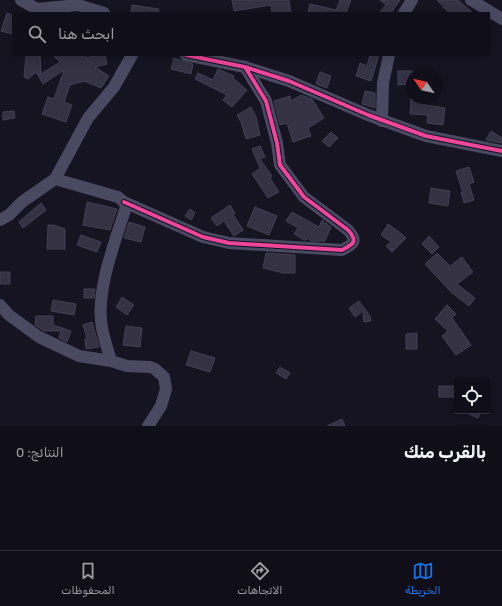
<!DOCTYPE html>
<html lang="ar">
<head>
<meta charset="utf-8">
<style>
  body { margin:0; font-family:Rubik,"Noto Sans Arabic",sans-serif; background:#1e1d26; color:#f1f3f6; direction:rtl }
  .controls { position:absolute; right:12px; bottom:12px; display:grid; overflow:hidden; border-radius:0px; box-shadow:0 2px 10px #0003 }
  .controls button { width:36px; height:36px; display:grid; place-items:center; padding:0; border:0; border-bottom:1px solid #302f38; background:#100f19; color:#f1f3f6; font:20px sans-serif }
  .compass { position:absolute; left:406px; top:68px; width:36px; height:36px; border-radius:50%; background:#100f19; box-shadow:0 2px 10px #0003; rotate:304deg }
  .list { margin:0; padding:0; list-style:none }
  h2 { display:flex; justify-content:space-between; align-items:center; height:52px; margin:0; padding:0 16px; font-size:17px }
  h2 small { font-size:13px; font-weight:400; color:#9c9ca2 }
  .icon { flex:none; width:22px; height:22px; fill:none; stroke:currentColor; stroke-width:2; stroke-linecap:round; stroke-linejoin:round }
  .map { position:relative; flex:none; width:502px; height:426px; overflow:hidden; direction:ltr }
  .search { position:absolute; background:#100f19; box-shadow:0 2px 10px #0003; left:12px; right:12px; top:12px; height:44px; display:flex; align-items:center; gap:10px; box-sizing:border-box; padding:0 14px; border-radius:0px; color:#9c9ca2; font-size:15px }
  .sheet { height:124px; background:#100f19 }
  nav { display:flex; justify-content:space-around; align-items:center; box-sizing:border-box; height:56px; border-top:1px solid #302f38; background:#100f19; font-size:11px; color:#9c9ca2 }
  nav a { display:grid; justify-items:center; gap:2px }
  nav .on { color:#1a73e8 }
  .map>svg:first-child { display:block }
  .building { fill:#343243; stroke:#433f54 }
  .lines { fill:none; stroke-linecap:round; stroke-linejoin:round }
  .minor { stroke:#4a4962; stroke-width:12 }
  .cycleway-casing { stroke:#130f26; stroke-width:6 }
  .cycleway { stroke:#ed469a; stroke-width:4 }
</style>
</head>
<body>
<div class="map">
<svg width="502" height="426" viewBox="0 0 502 426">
  <rect width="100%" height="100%" fill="#161421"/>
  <path class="building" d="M232 0H289L291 13H272L271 5 234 11Z
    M340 0H351L346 13H313L308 12 310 4 336 10Z
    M380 0H400L391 13H379L386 5Z
    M437 0H458L473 13H449Z
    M132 5 159 9 158 13H131Z
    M7 13 13 15V34L1 31Z
    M26 55H40L41 74 60 62 53 55H85L87 58 97 55H105L107 64 95 67 109 76 101 88 84 81 70 85 64 102 72 105 66 122 42 114 48 97 54 99 64 70 43 84 36 72 28 79 24 77Z
    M370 55H379L371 81 356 76 360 63 367 66Z
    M174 58 193 64 191 74 171 69Z
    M218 69 234 76 233 78 247 90 232 107 223 100 227 95 195 79 198 73 213 80Z
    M398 71H412V84L398 85Z
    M320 72 331 76 327 88 316 84Z
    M365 91 375 93V108L362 104Z
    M301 95 312 99 324 118 308 128 311 136 293 142 287 123 280 125 274 101 290 96 291 101Z
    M411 98H425V105L445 108 443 125 427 123 428 115 410 114Z
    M251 107 256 117 260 135 246 139 241 122 237 115Z
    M14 111 15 118 3 120V112Z
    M491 131 502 138V143L486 140Z
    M331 132 338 138 329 147 322 141Z
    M260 146 265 157 260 159 272 176 270 178 279 192 268 198 252 174 260 168 252 149Z
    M469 167 474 182 469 184 474 200 464 203 461 192 463 193 456 171Z
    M431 188 450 191 448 206 429 203Z
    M87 202 117 209 110 230 83 225Z
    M41 203 46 210 23 228 19 222Z
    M230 205 235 213 233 214 243 230 234 236 224 221 217 226 211 218Z
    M255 207 277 216 269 235 247 226Z
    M190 209 195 213 191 220 185 216Z
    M292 212 319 227 322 220 331 227 325 241H311L307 238 306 240H304L294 234 298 228 286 221Z
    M129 222 145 227 141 242 124 238Z
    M388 224 402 234 406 238 392 252 386 246 391 242 381 235Z
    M48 225H54L65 229V249H47Z
    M81 235 101 242 97 252 77 245Z
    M429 236 439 247 432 254 422 244Z
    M266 253 295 255V273H283L263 268Z
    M437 253 450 266 462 257 473 272 457 284 475 298 469 306 451 292 425 264Z
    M0 272H10V284H0Z
    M84 289H95L94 298H84Z
    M122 297 134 305 127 315 116 307Z
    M53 300 76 304 74 315 51 311Z
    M359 301 370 316 371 321 364 322 363 311 355 317 349 308Z
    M447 305 456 314 452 318 471 345 456 355 442 336 448 331 435 319Z
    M36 316H53V325L71 331 67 342 59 338 61 331H44L35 325Z
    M92 322 99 347 86 349 85 339 87 338 83 325Z
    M126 326 142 328 140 347 123 345Z
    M417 333V349H406V334Z
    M191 351 215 358 210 372 186 365Z
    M280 367 290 373 286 379 276 373Z
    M439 386H454V397H439Z
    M462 411H481L478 418Z
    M342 419 345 426H327Z"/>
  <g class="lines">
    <path class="minor" d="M21 0 37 9 78 5 104 13
      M471 0 502 19
      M404 13 412 0
      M186 55 245 67 289 81 368 115 426 136 502 151
      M382 121 383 83 389 55
      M55 179 118 197 124 202 126 207C115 242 95 292 102 328 104 339 108 350 111 361
      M124 202 203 237 229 243 342 250C354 244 358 241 348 230L304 197 280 165 277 143 266 101 245 67
      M0 220 9 215 22 202 55 179 88 118 114 87 132 55
      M0 305 9 315 39 337 79 356 111 361 127 366 150 367 155 369 164 377 166 389 161 406 148 426"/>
    <g class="cycleway-casing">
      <path id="cycleway" d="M186 55 245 67 289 81 368 115 426 136 502 151
        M124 202 203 237 229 243 342 250C354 244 358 241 348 230L304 197 280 165 277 143 266 101 245 67"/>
    </g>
    <use href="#cycleway" class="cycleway"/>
  </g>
</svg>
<div class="controls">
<button><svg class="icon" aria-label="locate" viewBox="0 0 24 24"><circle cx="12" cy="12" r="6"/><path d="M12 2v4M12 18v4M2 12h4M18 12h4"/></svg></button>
</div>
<svg class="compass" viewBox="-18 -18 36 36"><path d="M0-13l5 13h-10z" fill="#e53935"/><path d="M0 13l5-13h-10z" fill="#9c9ca2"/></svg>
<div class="search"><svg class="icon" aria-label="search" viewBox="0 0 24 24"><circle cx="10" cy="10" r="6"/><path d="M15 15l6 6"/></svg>ابحث هنا</div>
</div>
<section class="sheet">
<h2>بالقرب منك<small>النتائج: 0</small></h2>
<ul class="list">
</ul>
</section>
<nav>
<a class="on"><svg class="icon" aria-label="map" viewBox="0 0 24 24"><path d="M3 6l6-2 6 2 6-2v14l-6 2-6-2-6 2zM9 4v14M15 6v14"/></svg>الخريطة</a>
<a><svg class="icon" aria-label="directions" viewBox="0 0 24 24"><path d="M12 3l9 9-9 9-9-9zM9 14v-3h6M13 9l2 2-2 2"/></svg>الاتجاهات</a>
<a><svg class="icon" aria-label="saved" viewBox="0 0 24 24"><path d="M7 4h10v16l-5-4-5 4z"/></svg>المحفوظات</a>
</nav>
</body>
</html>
